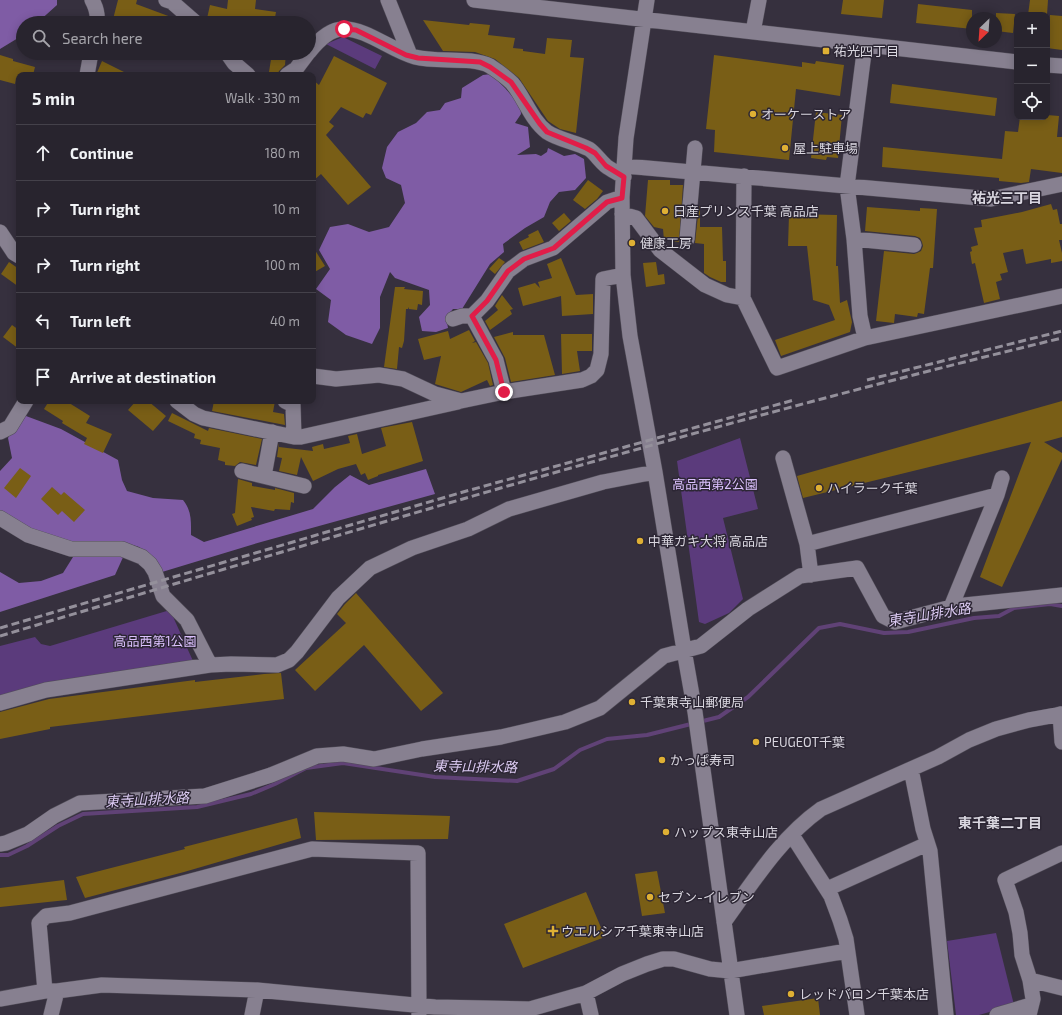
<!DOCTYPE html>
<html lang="en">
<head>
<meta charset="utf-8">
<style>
  body { margin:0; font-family:"Exo 2","Noto Sans JP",sans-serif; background:#34303a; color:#f1f3f6 }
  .controls { position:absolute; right:12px; top:12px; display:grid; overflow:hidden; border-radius:8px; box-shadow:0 2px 10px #0003 }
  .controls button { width:36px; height:36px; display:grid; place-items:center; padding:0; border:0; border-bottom:1px solid #44414a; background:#28242e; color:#f1f3f6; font:20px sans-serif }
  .compass { position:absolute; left:966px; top:12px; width:36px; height:36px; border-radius:50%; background:#28242e; box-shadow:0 2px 10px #0003; rotate:205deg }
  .stop { position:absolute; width:12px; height:12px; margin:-9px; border:3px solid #e11d48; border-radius:50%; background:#fff }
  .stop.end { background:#e11d48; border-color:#fff; box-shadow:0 1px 4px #0008 }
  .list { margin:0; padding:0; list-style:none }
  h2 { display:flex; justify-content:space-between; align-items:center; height:52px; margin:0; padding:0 16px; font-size:17px }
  h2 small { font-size:13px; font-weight:400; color:#a5a4aa }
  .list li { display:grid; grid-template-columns:26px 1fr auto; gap:12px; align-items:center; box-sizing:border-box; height:56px; padding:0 16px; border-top:1px solid #44414a }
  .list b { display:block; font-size:15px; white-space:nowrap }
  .list em { font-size:13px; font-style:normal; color:#a5a4aa }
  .icon { flex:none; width:22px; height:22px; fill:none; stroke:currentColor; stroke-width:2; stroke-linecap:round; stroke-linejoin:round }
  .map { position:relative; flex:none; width:1062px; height:1015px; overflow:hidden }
  .search { position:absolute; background:#28242e; box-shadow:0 2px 10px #0003; left:16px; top:16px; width:300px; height:44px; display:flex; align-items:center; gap:10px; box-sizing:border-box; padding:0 14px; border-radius:22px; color:#a5a4aa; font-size:15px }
  .panel { position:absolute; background:#28242e; box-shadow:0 2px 10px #0003; left:16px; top:72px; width:300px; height:332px; border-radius:8px }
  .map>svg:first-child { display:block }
  .green { fill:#5b3b7c }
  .forest { fill:#7f5ca5 }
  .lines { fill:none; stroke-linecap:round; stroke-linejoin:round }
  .stream { stroke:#604276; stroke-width:4 }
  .building { fill:#795e16 }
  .minor-casing { stroke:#524d59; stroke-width:16 }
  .minor { stroke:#878090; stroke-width:15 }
  .rail { stroke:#94909b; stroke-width:3; stroke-dasharray:8 4; stroke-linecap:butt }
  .route { stroke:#e11d48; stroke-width:5 }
  .poi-dot { fill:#dfb034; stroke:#2c2634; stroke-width:1.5 }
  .labels { text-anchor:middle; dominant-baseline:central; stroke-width:3; stroke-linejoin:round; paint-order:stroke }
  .poi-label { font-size:13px; fill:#d9d6df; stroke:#2c2634; text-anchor:start }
  .park-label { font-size:13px; fill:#dbc0fd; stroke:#2c2634 }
  .neighbourhood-label { font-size:14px; font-weight:bold; fill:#d9d6df; stroke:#2c2634 }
  .water-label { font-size:14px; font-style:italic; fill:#dbcaf2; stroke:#2c2634 }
</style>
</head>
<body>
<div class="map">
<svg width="1062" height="1015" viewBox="0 0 1062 1015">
  <rect width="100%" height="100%" fill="#36303e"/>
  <path class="green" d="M343 37 382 56 375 69 326 44Z
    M740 438 758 509 723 518 743 599 729 613 705 624 699 622 677 461Z
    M170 610 193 661 0 696V646L35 637 41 644 50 646Z
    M996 933 1014 1005 979 1015H956L947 941Z"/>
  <path class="forest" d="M0 0H57V5L37 23H23V35L0 49Z
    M491 74 505 88 520 105 521 114 515 123 528 127 530 147 517 155 536 154 541 156 547 152 548 148 564 156 575 154 584 159 586 178 575 190 559 192 550 202 544 217 525 228 503 244 504 252 490 264 462 309H453L446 317 448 328 436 332 422 331 419 317 430 305 429 290 395 278 390 272 380 297V328L372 344 346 335 328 322 331 300 316 289 330 269 319 250 330 227 348 224 369 232 389 227 405 203 401 185 386 178 382 168 387 147 398 132 416 123 427 112 440 110 445 103 461 98 462 88 483 75Z
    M26 416 61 429 118 460 122 480 127 491 153 498 183 500C192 511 191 522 191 535L204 542 313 509 335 487 350 475 369 485 426 469 435 494 261 542 162 572 153 560 139 547 129 544 115 575 0 612V572L19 583 41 581 63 573 73 557 76 546 29 530 0 512V471L12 458 8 438 18 421Z"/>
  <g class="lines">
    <path class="stream" d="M0 855H8L27 846 58 826 83 814 197 807 251 794 275 784 306 768 343 763 435 777 517 781 554 769 580 750 607 739 647 735 719 717 748 697 819 628 840 624 884 633 908 632 974 618 999 616 1014 608 1050 604 1062 606"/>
  </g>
  <path class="building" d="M118 0H137L136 4 179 20 182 23H112Z
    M228 0H256L255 9 276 12 274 23H206L210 5 227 9Z
    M843 0H884L882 18 841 14Z
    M1030 0H1048L1047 15H1028Z
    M918 4 972 10V29L916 23Z
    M996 13 1015 14 1013 33 996 31Z
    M1050 15 1062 16V50L1047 48Z
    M423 20 469 25 470 23 490 25 488 35 515 38 513 48 523 49V51L545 54 547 38 572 40 570 57 584 58 576 133 560 129 548 121 519 78 495 59 475 52 443 51Z
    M272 53H286L285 65 279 71 278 73 269 72Z
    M0 55 13 59V61L35 67 33 75H19V79L16 78 15 84 0 80Z
    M714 55 802 67V62L815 64 816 61 844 65 840 96 796 89 789 160 714 152 715 130 706 129Z
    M334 56 387 83 371 115 366 113 363 118 341 107 329 122 334 126 326 135 371 187 348 205 321 174 313 181V80L319 85Z
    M102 61 130 75H96Z
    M892 84 997 98 995 116 890 103Z
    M816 112 842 115 838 158 827 157 826 160 811 158Z
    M1047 115 1059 116 1057 137H1062V173L1031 169 1029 182 1021 183 999 181V178L882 167 883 147 1002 159 1005 131 1018 132 1020 117H1047Z
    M588 180 603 191 597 199 585 209 573 200Z
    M648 180H670V185H683L679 242 664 240 663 229 654 227 645 216Z
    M1051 204 1053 210 1057 209 1060 224H1062V240H1059L1062 253V261L1051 263V259L1026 264 1023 249 1003 253 1008 272 1000 274 1002 280 996 282 1000 299 984 303 975 263 972 264 970 252 972 251 971 247 978 245 974 228 982 227 981 220 1022 212Z
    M699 206 700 207V227H722L723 261H726V282H721L710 277 704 273V244L695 243Z
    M867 207 920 211V208L937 209 933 268H930L924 314 918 313 917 317 895 314 894 323 876 321 884 251 914 254 917 253 921 251 923 246 922 242 920 238 915 236 865 231Z
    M564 213 571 221 559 231 552 223Z
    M796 214 837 215 836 266H838L840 303 847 300 852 322 850 332 781 356 775 340 835 320 829 305 813 300 807 246H788L789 215 796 216Z
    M538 230 544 242 523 250 519 242 529 237 528 235Z
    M313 247 325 266 313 273Z
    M499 258 505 262 495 274 489 269Z
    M561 258 576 295 593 294V314L562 316 561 296 523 306 518 288 535 283 540 288 538 282 552 278 547 264Z
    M9 262 19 269V287L1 274Z
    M656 262 658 275 664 274 665 284 646 287 643 263Z
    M395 287H405L404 289 423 291 422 305 418 304 417 310 409 309V307L408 309H406L404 341 402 348 399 347 397 369 384 367Z
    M502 295 513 309 510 310 512 314 490 330 485 321 498 310 495 306Z
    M12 325 19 330V349L3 337Z
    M469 330 475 341 472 343 476 342 488 363 493 385 490 386 487 380 461 392 435 384 441 356 424 360 418 339 448 331 450 339Z
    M513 332V335H544L555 375 511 382 505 358 494 337Z
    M561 334H592V351H577L580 371 562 374Z
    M49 401H66L90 416 86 423 112 434 103 453 84 444 87 438 62 423 63 421 44 409Z
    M136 401H148L166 416 153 431 128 410Z
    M214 401H275L273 412 284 414 285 425 212 411Z
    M1062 401V437L1044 442 1062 453V459L1002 587 980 577 1031 442 803 498 797 476Z
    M172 413 208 431 209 428 262 439 256 465 240 462 235 466 225 465V462L218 460 220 448 200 444 201 440 194 438 195 434 168 421Z
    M412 422 423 461 378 475V476L368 480 365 473 361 475 356 464 338 469 313 481 301 457 297 475 279 471 282 458 277 457 279 443V447L313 451 312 447 323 444 324 449 350 443 348 436 357 434 362 454 386 446 381 428Z
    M20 468 31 476 16 498 4 488Z
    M238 479 252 483V486L275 490V488L294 493V503L291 502 290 510 275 509 274 511 251 507 254 517 251 518 252 520 237 526 232 514 235 513Z
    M52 487 61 495 64 492 85 510 74 522 62 511 58 515 41 499Z
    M356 593 443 693 421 711 364 645 315 691 295 670 346 623 337 614 345 604Z
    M281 673 284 699 50 727V729L0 739V712L49 699 195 680V682L264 674Z
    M314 812 450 816 448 839 316 840Z
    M297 818 301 838 184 872 85 898 76 877 185 849 184 847Z
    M657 871 665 913 642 916 635 874Z
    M64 880 67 900 0 907V888Z
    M586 892 605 937 523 968 504 924Z
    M818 998 820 1015H764L762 1006Z"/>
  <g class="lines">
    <g class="minor-casing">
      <path id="minor" d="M92 0C96 7 98 15 97 23
        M166 0 172 2 196 23
        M388 0 410 55
        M474 0 1017 62
        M647 0 626 138 622 197 623 275 630 336 655 472 684 650 695 712 737 1015
        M753 32 759 0
        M309 52C317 42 329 29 343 29 366 28 392 51 415 57 437 63 471 56 490 66 496 70 507 78 512 83 524 97 531 120 547 132 559 140 576 142 589 149 596 154 599 160 606 166 611 170 618 173 624 177
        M227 53 234 63 248 75
        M1047 65 1062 66
        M87 75 91 53
        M287 75 296 69 308 53
        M625 166 991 199 1062 184
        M744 176 743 298 777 368 865 338 860 316 854 239 847 186 865 45
        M622 214 636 218 660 250 705 285 727 295 743 298
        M0 232 14 253 19 256
        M687 239 695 148
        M854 239 914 245
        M472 316 496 360 504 392
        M453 319 462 316H472L487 301 508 271 524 259 553 248 607 202 622 197
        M865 338 1062 296
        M313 376 336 379 379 375 403 379 435 394 461 401 504 392 582 380 591 376 597 370 601 354 603 279 623 275
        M177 401 194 414 203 418 294 437H301L458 402
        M285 401 293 405 294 437
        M0 432 10 427 26 401
        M783 458 807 544 811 575
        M242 471 304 486
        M264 476 272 432
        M0 518 28 535 71 549H122L142 557 150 564 155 572 163 596 187 620 210 665
        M807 544 997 495
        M951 607 997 495 1002 478
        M0 703 46 690 210 665 231 664 277 665 289 660 297 652 338 598 370 568 412 548 468 529 509 509 603 482 655 472
        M1060 714 1062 742
        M911 769 923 829 930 851 946 1015
        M792 835 831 896 840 920 846 939 857 1015
        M0 844 6 843 28 834 54 816 80 803 205 796 271 775 317 756 343 754 374 759 422 749 501 737 565 722 600 708 664 656 701 646 748 609 800 576 857 568 883 616 895 622 955 606 1062 595
        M827 889 927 844
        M724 922C753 882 780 838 821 809L938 757 969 740 996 729 1029 720 1062 714
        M1030 980 1062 988
        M45 991 39 923 46 916 70 913 312 849 418 853 419 1015
        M586 993 591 1015
        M0 999 45 991H57L102 985 257 990 435 1007 530 1009 586 993 622 974 647 964 663 959H674L710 969 730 971 847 951
        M51 1015 57 991
        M252 1015 257 990
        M997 1015 1031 1005
        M1029 1015 1033 999 1030 980 1022 955 1020 933 1016 912 1005 880 1062 853"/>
    </g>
    <use href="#minor" class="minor"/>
    <path class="rail" d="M867 380 1062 331
      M0 628 463 492 794 400
      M0 636C352 531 705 424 1062 338"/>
  </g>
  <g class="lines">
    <path class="route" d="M344 29 356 30 406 55 418 58 480 62 490 67 511 82 540 124 547 132 586 148 595 153 606 166 624 177 622 198 607 202 554 248 524 259 508 271 487 301 472 316 496 360 504 392"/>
  </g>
  <g class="poi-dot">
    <rect x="822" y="47" width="8" height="8" rx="2"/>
    <circle cx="753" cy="114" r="4"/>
    <circle cx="785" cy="148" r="4"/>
    <circle cx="665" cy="211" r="4"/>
    <circle cx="632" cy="243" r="4"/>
    <circle cx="819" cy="488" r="4"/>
    <circle cx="640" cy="541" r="4"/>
    <circle cx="632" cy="702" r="4"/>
    <circle cx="756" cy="742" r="4"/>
    <circle cx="662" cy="760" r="4"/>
    <circle cx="666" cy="832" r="4"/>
    <circle cx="650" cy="897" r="4"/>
    <path d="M551 925h4v4h4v4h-4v4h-4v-4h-4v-4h4z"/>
    <circle cx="791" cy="994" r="4"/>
  </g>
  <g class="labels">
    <g class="poi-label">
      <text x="834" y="51">祐光四丁目</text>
      <text x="761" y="114">オーケーストア</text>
      <text x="793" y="148">屋上駐車場</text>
      <text x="673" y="211">日産プリンス千葉 高品店</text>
      <text x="640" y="243">健康工房</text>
      <text x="827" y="488">ハイラーク千葉</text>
      <text x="648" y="541">中華ガキ大将 高品店</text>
      <text x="640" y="702">千葉東寺山郵便局</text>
      <text x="764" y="742">PEUGEOT千葉</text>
      <text x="670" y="760">かっぱ寿司</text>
      <text x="674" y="832">ハップス東寺山店</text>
      <text x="658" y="897">セブン-イレブン</text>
      <text x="561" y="931">ウエルシア千葉東寺山店</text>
      <text x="799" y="994">レッドバロン千葉本店</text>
    </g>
    <g class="park-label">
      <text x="715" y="484">高品西第2公園</text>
      <text x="155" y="641">高品西第1公園</text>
    </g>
    <g class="neighbourhood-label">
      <text x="1007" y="197">祐光三丁目</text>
      <text x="1000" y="822">東千葉二丁目</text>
    </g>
    <g class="water-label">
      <text transform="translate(929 614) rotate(-9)">東寺山排水路</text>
      <text transform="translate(475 766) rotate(1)">東寺山排水路</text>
      <text transform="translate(147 799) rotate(-3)">東寺山排水路</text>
    </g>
  </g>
</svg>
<div class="controls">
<button>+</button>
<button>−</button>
<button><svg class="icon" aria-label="locate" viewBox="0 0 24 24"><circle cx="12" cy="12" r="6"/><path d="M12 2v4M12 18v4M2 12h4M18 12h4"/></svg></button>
</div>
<svg class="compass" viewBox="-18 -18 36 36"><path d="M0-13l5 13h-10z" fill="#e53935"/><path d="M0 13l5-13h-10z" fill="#a5a4aa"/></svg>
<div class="stop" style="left:344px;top:29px"></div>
<div class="stop end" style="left:504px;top:392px"></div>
<div class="search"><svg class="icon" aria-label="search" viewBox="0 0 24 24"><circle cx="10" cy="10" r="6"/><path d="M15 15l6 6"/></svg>Search here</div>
<section class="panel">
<h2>5 min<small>Walk · 330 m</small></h2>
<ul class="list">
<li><svg class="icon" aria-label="ahead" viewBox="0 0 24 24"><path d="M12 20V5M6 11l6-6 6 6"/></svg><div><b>Continue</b></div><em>180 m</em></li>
<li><svg class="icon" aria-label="right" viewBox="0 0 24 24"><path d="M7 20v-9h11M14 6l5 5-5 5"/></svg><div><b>Turn right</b></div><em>10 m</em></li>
<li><svg class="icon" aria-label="right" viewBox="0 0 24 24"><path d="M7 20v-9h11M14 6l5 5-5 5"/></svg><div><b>Turn right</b></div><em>100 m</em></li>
<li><svg class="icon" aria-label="left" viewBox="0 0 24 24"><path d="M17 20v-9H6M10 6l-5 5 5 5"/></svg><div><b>Turn left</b></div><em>40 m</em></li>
<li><svg class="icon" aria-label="arrive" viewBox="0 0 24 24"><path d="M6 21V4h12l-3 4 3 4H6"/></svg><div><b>Arrive at destination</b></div></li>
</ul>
</section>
</div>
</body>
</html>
